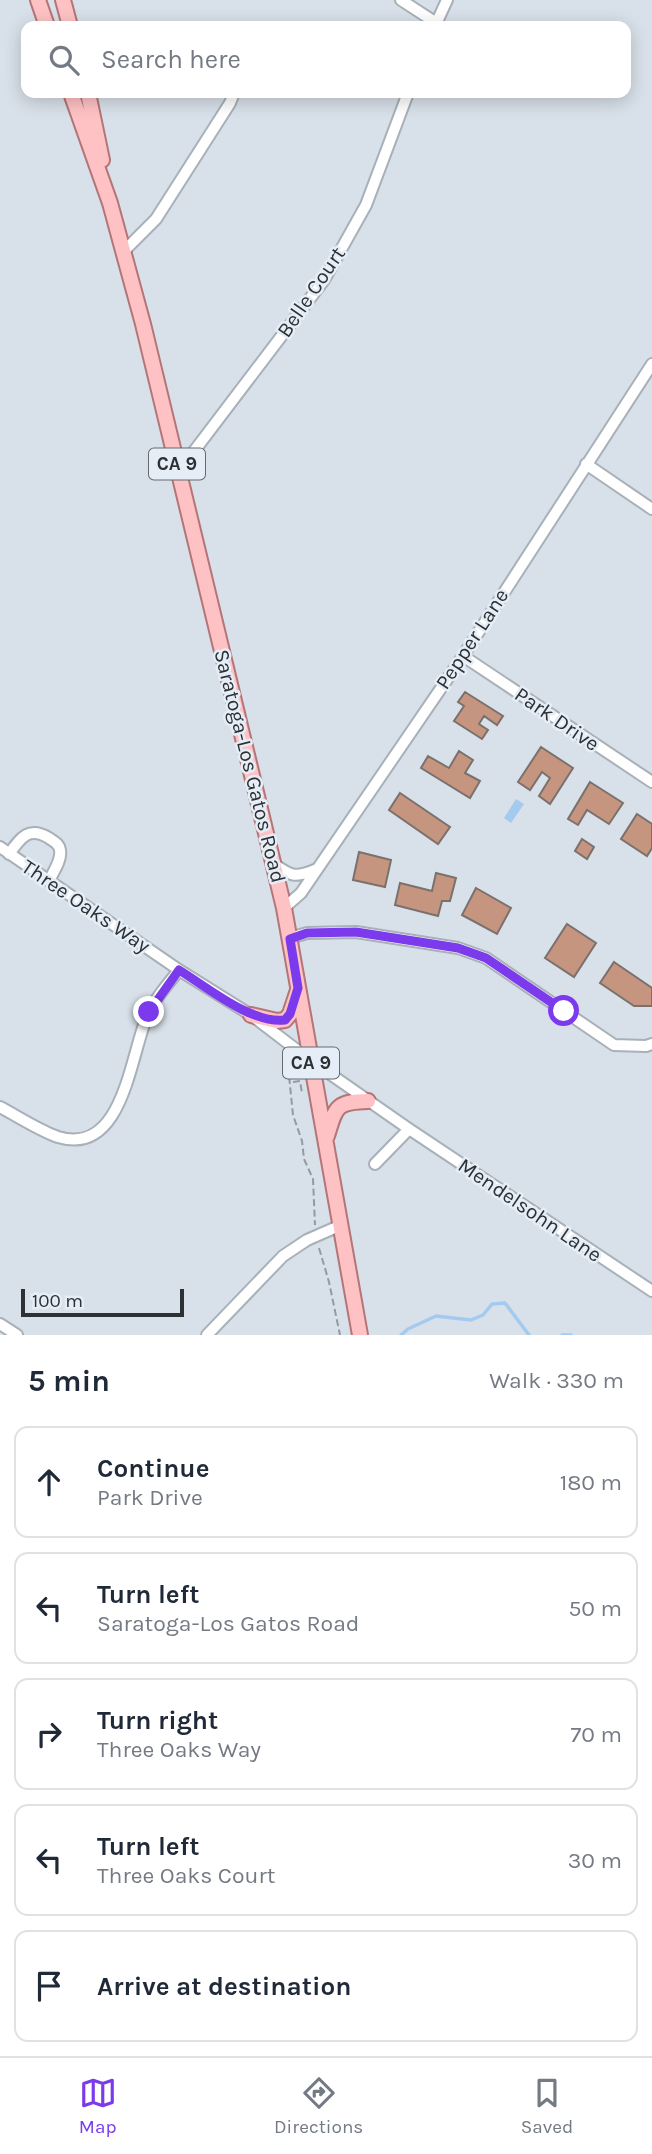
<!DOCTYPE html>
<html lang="en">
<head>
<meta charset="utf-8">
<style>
  body { margin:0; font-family:Karla,sans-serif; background:#f2f2f3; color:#1f2937 }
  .scale { position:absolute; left:21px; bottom:18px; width:163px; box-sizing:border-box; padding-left:7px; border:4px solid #2d3134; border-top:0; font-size:19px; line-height:24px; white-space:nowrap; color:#2d3134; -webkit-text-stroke:5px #e5eef7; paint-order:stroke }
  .stop { position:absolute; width:21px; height:21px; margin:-16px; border:5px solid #7c3aed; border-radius:50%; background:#fff }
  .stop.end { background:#7c3aed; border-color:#fff; box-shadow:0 2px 7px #0008 }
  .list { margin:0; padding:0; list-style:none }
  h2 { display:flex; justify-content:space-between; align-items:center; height:91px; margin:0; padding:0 28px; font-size:30px }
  h2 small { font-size:23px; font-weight:400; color:#747a83 }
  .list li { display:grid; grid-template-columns:46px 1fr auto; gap:21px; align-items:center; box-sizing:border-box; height:112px; margin:0 14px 14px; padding:0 14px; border:2px solid #e0e1e3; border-radius:14px }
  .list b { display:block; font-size:26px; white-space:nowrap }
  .list p { margin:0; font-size:23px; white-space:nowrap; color:#747a83 }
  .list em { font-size:23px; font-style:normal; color:#747a83 }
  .icon { flex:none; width:38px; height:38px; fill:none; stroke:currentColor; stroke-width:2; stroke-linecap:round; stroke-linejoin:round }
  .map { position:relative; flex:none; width:652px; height:1335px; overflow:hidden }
  .search { position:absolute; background:#fff; box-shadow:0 4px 18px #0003; left:21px; right:21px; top:21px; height:77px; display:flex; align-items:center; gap:18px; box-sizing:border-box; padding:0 24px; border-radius:14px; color:#747a83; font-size:26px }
  .sheet { height:721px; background:#fff }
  nav { display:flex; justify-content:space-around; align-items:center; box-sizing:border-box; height:98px; border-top:2px solid #e0e1e3; background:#fff; font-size:19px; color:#747a83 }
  nav a { display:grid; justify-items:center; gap:4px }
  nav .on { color:#7c3aed }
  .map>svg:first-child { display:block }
  .water { fill:#a4cbef }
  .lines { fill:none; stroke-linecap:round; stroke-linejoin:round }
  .stream { stroke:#a4cbef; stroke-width:3.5 }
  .building { fill:#c69580; stroke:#7b716c; stroke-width:2 }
  .minor-casing { stroke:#a8b0b8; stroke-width:14 }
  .major-casing { stroke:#b47578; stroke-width:18 }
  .path { stroke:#939aa0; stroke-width:2; stroke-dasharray:7 3.5; stroke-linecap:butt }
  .minor { stroke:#fff; stroke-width:10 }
  .major { stroke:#fec2c4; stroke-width:14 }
  .route { stroke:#7c3aed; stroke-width:9 }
  .labels { text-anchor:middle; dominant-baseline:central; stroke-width:5; stroke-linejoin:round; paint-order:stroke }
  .shield { fill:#e5eef7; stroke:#646a6e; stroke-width:2 }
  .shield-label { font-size:19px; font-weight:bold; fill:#2d3134 }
  .street-label { font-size:21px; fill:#2d3134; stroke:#e5eef7 }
</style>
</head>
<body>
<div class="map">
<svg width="652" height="1335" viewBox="0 0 652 1335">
  <rect width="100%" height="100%" fill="#d8e0e9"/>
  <path class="water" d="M516 799 524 804 511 823 504 818Z"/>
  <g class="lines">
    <path class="stream" d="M401 1335 408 1329 436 1316 471 1320 483 1315 492 1304 505 1303 529 1335
      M562 1335H571"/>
  </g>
  <path class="building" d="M465 692 503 716 497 725 484 716 479 724 488 730 482 739 454 721 464 706 458 702Z
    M541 747 573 768 550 804 539 796 550 778 542 772 530 790 518 782Z
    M459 751 473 760 465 773 480 781 470 798 421 768 428 756 449 768Z
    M590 782 623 803 609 824 587 810 578 825 568 819Z
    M400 793 450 827 438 844 389 810Z
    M637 814 652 824V848L647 856 621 839Z
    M582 839 594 847 587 859 575 851Z
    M359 852 391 860 385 887 353 880Z
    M436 873 456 878 450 901H442L438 916 395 905 400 883 432 891Z
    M476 888 511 908 497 934 462 915Z
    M567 924 596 943 574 977 545 958Z
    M614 962 652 988V1006H634L600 983Z"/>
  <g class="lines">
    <g class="minor-casing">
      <path id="minor" d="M401 0 441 26
        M435 26 447 0
        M124 251 156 219 230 103 234 93
        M586 464 652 509
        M179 471 324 280 366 205 408 93
        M463 656 652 782
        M0 847 179 970 251 1015 310 1060 409 1129 652 1291
        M9 854C21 837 29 826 49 838 54 842 59 843 60 850 62 860 53 872 49 881
        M274 864C292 877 296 878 317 869
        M284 908 301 893 463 656 652 364
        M290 938 307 933 356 932 458 948 486 958 614 1045 646 1046 652 1044
        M0 1107C17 1116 40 1131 58 1137 124 1157 130 1054 148 1014 155 998 169 983 179 970
        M375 1164 409 1129
        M0 1324 17 1335
        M207 1335 283 1256 307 1240 339 1226"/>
    </g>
    <g class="major-casing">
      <path id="major" d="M38 0 47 26
        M63 0 70 26
        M71 93 110 203 143 324 284 908 360 1335
        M88 93 102 160
        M251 1015 277 1021 285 1020 290 1014 298 990
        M327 1136C336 1106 336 1102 368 1101"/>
    </g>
    <path class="path" d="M287 1056 293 1115 302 1141 304 1159 313 1179 315 1225
      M293 1082 300 1081 302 1093
      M319 1248 329 1282 340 1335"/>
    <use href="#minor" class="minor"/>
    <use href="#major" class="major"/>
  </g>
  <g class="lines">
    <path class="route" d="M149 1012 179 970C207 987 251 1024 285 1020L290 1014 298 988 290 939 307 933 356 932 458 948 486 958 564 1011"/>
  </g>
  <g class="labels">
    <g class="shield">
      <rect x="149" y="448.5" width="56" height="31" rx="5"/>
      <rect x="283" y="1047.5" width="56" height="31" rx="5"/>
    </g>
    <g class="shield-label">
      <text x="177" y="464">CA 9</text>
      <text x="311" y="1063">CA 9</text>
    </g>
    <g class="street-label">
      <text transform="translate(311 292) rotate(-56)">Belle Court</text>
      <text transform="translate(472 639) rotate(-57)">Pepper Lane</text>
      <text transform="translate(557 719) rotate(34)">Park Drive</text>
      <text transform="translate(250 766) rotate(76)">Saratoga-Los Gatos Road</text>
      <text transform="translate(86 906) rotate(34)">Three Oaks Way</text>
      <text transform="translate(530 1210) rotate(34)">Mendelsohn Lane</text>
    </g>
  </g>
</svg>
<div class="scale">100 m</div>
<div class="stop" style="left:564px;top:1011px"></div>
<div class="stop end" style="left:149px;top:1012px"></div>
<div class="search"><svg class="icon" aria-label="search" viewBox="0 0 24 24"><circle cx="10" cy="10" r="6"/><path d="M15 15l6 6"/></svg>Search here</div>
</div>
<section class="sheet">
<h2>5 min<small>Walk · 330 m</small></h2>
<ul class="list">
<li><svg class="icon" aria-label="ahead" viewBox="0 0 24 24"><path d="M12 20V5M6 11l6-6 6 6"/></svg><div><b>Continue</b><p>Park Drive</p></div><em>180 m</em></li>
<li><svg class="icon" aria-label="left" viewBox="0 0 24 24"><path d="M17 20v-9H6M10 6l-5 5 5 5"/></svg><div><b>Turn left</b><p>Saratoga-Los Gatos Road</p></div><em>50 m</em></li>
<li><svg class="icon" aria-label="right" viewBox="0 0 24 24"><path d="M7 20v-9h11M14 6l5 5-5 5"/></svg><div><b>Turn right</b><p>Three Oaks Way</p></div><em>70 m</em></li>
<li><svg class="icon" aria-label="left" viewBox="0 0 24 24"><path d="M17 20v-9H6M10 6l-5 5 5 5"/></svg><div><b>Turn left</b><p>Three Oaks Court</p></div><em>30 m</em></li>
<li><svg class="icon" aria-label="arrive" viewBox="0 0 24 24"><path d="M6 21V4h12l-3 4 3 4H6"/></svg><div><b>Arrive at destination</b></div></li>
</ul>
</section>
<nav>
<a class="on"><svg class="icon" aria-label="map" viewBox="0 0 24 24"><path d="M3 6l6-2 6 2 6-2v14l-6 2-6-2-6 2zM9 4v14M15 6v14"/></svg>Map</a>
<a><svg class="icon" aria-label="directions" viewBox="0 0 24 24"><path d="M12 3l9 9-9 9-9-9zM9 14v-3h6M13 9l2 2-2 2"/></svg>Directions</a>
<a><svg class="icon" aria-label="saved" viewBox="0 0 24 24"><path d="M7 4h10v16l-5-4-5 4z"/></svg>Saved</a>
</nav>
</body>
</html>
